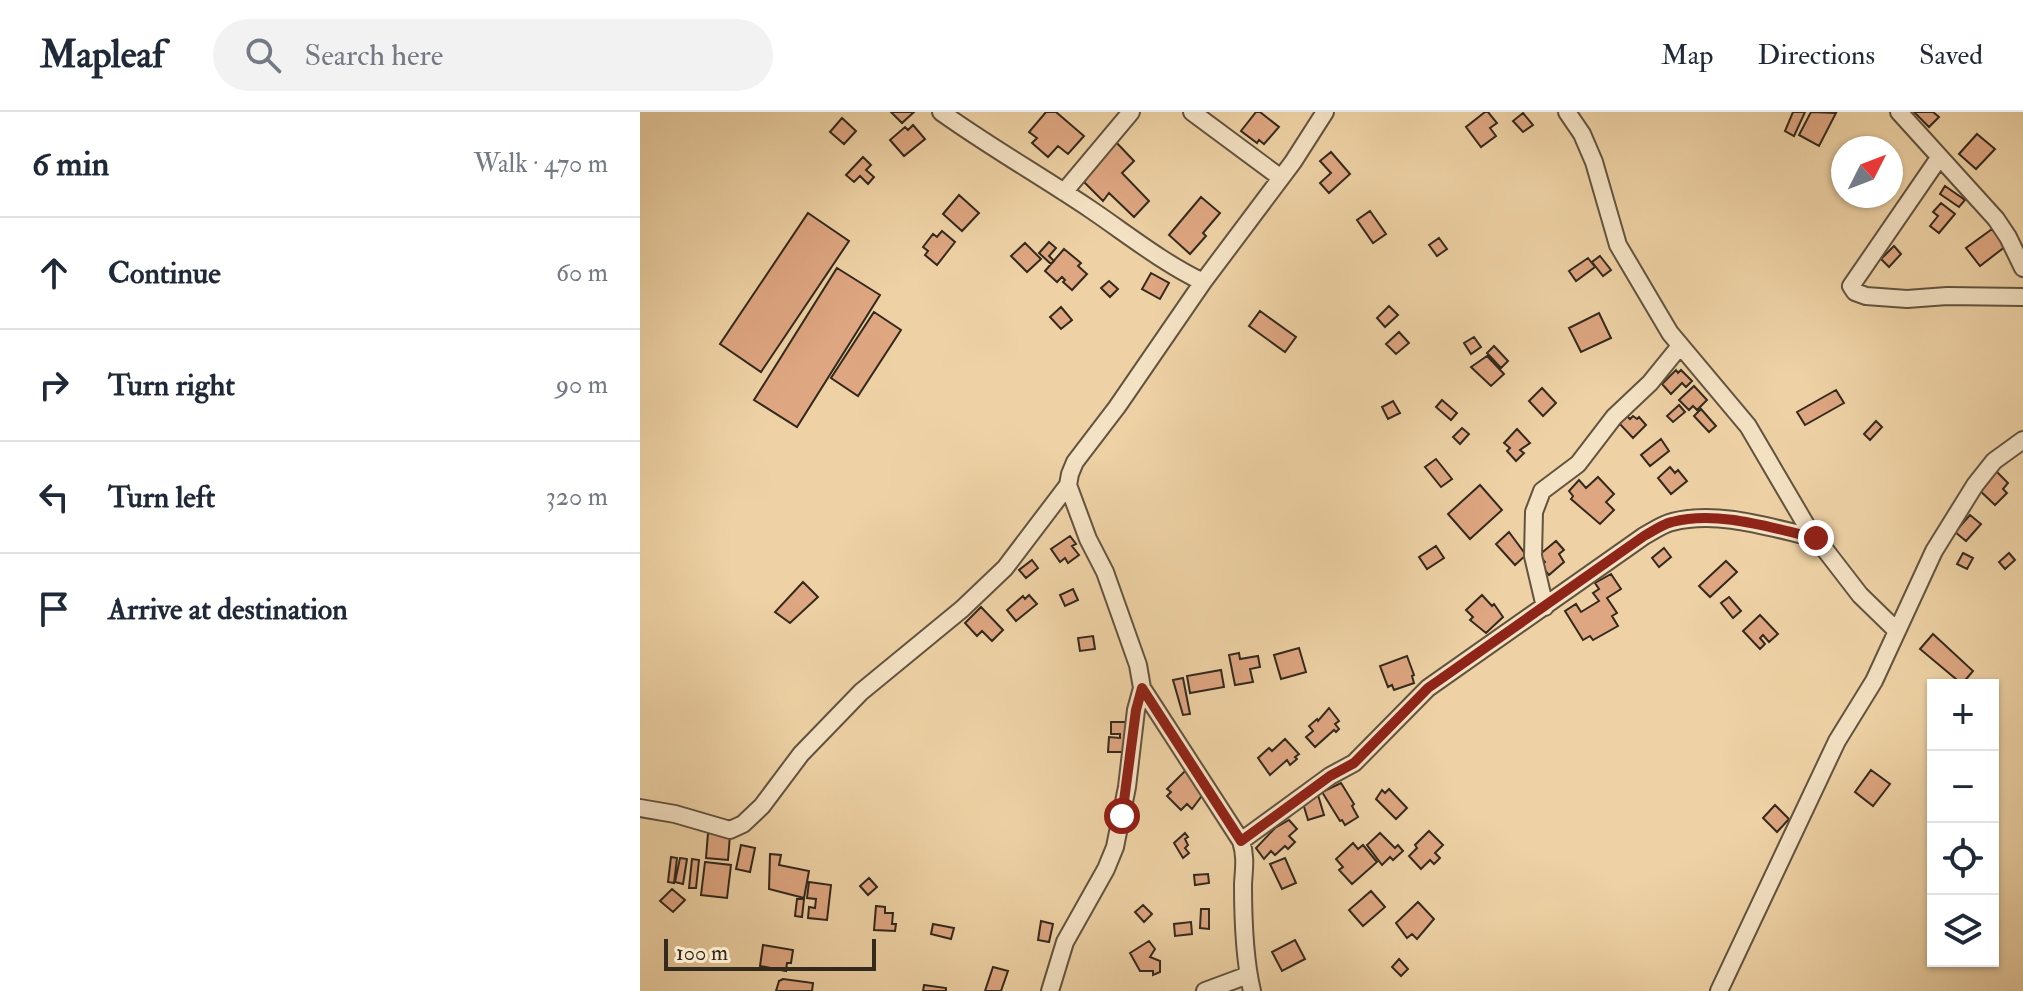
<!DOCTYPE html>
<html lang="en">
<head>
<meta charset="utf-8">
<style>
  body { margin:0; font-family:"IM FELL Double Pica",serif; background:#f2f2f3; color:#1f2937 }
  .controls { position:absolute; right:24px; bottom:24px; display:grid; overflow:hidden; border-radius:0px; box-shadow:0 2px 6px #0004 }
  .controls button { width:72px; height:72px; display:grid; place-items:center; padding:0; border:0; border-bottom:2px solid #e0e1e3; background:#fff; color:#1f2937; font:40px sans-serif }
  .compass { position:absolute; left:1191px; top:24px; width:72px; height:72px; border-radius:50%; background:#fff; box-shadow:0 2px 6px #0004; rotate:48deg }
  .scale { position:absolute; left:24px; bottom:20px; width:212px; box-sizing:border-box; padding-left:8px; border:4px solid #33291d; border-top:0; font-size:22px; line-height:28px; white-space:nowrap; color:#33291d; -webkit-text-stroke:6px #f4e2c4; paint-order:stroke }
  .stop { position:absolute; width:24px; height:24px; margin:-18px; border:6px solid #8f2418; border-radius:50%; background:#fff }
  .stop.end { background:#8f2418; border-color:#fff; box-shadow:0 2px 8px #0008 }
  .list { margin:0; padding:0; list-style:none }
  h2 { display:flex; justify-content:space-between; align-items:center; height:104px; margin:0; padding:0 32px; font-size:34px }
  h2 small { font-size:26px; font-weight:400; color:#747a83 }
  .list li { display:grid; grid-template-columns:52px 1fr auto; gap:24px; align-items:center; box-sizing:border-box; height:112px; padding:0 32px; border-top:2px solid #e0e1e3 }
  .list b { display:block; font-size:30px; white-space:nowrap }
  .list em { font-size:26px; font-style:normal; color:#747a83 }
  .icon { flex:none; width:44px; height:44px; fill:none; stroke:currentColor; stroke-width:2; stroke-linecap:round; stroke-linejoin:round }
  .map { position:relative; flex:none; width:1383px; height:879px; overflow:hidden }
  header { display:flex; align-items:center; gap:48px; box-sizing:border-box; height:112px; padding:0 40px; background:#fff; border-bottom:2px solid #e0e1e3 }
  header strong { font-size:38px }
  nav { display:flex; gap:44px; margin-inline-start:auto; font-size:28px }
  .search { width:560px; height:72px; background:#f2f2f3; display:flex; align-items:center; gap:20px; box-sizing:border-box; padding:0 28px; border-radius:44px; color:#747a83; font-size:30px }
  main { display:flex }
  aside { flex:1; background:#fff }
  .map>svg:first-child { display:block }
  .building { fill:#dea681; stroke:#33291d; stroke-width:2 }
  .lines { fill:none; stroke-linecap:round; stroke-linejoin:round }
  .minor-casing { stroke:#62533f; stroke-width:20 }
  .minor { stroke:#f4e2c4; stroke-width:16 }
  .route { stroke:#8f2418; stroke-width:10 }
</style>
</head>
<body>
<header>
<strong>Mapleaf</strong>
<div class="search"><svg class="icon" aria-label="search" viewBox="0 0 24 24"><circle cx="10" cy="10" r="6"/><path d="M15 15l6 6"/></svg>Search here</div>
<nav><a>Map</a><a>Directions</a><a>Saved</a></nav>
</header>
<main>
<aside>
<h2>6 min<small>Walk · 470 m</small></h2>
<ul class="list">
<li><svg class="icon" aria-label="ahead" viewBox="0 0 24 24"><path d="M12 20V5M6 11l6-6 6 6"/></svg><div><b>Continue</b></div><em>60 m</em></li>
<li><svg class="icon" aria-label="right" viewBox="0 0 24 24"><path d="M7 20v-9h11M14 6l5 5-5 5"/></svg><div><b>Turn right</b></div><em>90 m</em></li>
<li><svg class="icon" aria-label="left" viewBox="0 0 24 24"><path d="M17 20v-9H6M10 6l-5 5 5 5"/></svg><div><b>Turn left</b></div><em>320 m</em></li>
<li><svg class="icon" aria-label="arrive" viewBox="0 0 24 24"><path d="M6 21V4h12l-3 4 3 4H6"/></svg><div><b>Arrive at destination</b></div></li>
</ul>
</aside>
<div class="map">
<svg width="1383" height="879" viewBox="0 0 1383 879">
  <rect width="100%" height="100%" fill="#eed2a5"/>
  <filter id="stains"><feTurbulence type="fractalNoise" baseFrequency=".0025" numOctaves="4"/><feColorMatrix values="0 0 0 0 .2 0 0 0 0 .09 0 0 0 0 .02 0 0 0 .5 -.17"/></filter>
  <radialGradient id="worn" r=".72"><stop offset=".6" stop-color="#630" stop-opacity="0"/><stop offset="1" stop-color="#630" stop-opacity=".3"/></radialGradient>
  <path class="building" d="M251 0H274L262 11Z
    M406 0H416L444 24 428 42 418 34 408 45 392 31 397 26 389 20Z
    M616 0H620L639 15 624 32 619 28 617 31 601 19Z
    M845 0H848L857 11 850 16 856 24 841 35 826 15Z
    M1153 0H1165L1154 24 1145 19Z
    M1171 0 1196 1 1179 34 1159 23Z
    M1274 0H1293L1299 5 1289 15Z
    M883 1 893 13 883 20 873 9Z
    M202 6 216 19 204 32 190 20Z
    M273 13 285 27 264 44 250 28 265 15 268 18Z
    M1337 22 1355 37 1336 57 1319 42Z
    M475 29 494 49 482 61 509 89 494 105 469 81 463 89 439 65Z
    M691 40 710 62 689 81 680 71 691 61 680 49Z
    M223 45 231 53 226 58 234 65 228 72 220 64 214 70 206 63Z
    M1305 74 1325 88 1319 95 1300 82Z
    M319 83 339 101 322 119 303 102Z
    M561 85 580 101 563 121 566 124 550 142 529 123Z
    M1301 91 1315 102 1299 121 1290 114 1298 104 1293 100Z
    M730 99 746 122 733 131 717 108Z
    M168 101 209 129 121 260 80 232Z
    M1352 117 1366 134 1340 154 1326 136Z
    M302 119 315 130 297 153 285 143 288 139 283 135 293 122 297 125Z
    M799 126 807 137 797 144 789 133Z
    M409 130 416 136 409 144 414 149 411 152 399 141Z
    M385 131 401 147 387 160 371 144Z
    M1254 134 1261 142 1249 155 1241 147Z
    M424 137 441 151 438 154 447 162 432 178 423 170 425 168 422 165 417 170 405 159Z
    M960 144 971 158 963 164 952 150Z
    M948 146 955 155 936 169 929 159Z
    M197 156 240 183 157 315 114 288Z
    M511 161 529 171 520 187 502 177Z
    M469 169 478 177 470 185 461 176Z
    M749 194 758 203 745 215 737 206Z
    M421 195 432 208 421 217 410 205Z
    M620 199 656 225 645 240 609 214Z
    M234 200 261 218 218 284 191 266Z
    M959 201 971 226 941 240 929 216Z
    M759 220 769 231 756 242 746 232Z
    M834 225 841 235 831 242 824 231Z
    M854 234 868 249 861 256 847 241Z
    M847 244 864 262 851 274 831 255Z
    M1036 258 1038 261 1041 258 1052 269 1046 275 1042 271 1031 282 1022 272Z
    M1054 274 1067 288 1057 298 1053 294 1049 298 1039 288Z
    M902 276 916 291 903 304 889 289Z
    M1196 278 1204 291 1165 313 1157 300Z
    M802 288 817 301 811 308 796 295Z
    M753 289 760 301 748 307 742 295Z
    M1039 293 1045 300 1033 310 1027 304Z
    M1061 297 1076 314 1069 320 1054 304Z
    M987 304 990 307 993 304 997 307 999 305 1006 313 993 326 978 310Z
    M1236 309 1242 315 1230 328 1224 322Z
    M822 316 829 322 820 332 813 325Z
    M877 317 890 331 880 338 884 341 876 349 867 339 870 336 864 331Z
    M1021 327 1029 339 1010 354 1001 343Z
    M796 347 812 367 801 375 785 355Z
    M1030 355 1035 361 1038 358 1047 369 1031 382 1018 366Z
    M1355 358 1368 371 1363 377 1367 381 1355 393 1337 376Z
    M958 365 974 382 966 390 974 398 960 412 931 387 933 384 929 379 939 368 946 376Z
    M840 373 862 398 830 427 808 402Z
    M1330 403 1341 412 1326 429 1315 420Z
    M869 420 886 443 875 453 856 432Z
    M430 424 436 432 432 434 439 443 428 451 425 446 420 450 411 437Z
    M916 429 924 438 919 442 924 450 909 463 901 453 905 450 899 443Z
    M796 434 804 446 787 457 779 445Z
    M1024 436 1031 445 1019 455 1012 446Z
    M1323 441 1333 446 1327 457 1317 452Z
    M1369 441 1375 448 1365 457 1359 450Z
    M392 448 398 456 386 466 379 458Z
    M1086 449 1097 460 1070 485 1059 474Z
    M971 462 981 477 967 486 977 501 972 504 978 514 953 528 950 524 943 528 925 499 936 492 941 500 959 489 953 481 959 477 955 471Z
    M163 470 178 485 150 511 135 500Z
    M433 477 438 488 425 494 420 483Z
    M389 483 397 492 376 509 367 498 383 484 385 487Z
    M842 483 852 494 854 492 863 505 846 521 830 508 833 505 826 498Z
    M1089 485 1101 499 1093 506 1081 491Z
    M341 495 363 518 352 529 342 519 337 524 325 511Z
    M1120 503 1138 522 1129 530 1123 523 1120 526 1125 532 1120 537 1103 519Z
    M1293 522 1333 559 1322 572 1280 537Z
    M453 524 455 537 440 539 438 526Z
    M659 536 666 560 641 567 634 543Z
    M599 541 600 547 618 544 620 555 610 557 613 570 595 573 589 543Z
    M767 544 774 563 772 564 774 571 754 578 752 573 748 575 740 554Z
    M581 558 584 575 550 581 547 564Z
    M543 566 550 602 543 603 533 568Z
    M689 596 699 609 695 612 699 617 696 620 694 618 675 635 666 625 673 619 669 614 677 607 678 609Z
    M471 610H487L486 640H468L469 625 480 626V622H471Z
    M645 627 659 642 655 645 657 647 650 653 647 648 630 663 618 646 629 636 632 639Z
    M1231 658 1250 672 1233 694 1215 680Z
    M545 659 567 677 552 697 547 692 541 698 527 684 531 680 527 677Z
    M701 671 714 692 712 694 718 705 705 713 702 708 700 709 682 680Z
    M749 677 767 696 756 707 736 687 742 678 745 681Z
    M678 683 684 703 668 708 662 688Z
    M1135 693 1149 707 1137 720 1123 706Z
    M649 708 657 717 649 724 655 730 648 737 645 734 635 743 631 739 624 747 616 736 635 716Z
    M789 719 803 733 795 741 800 746 794 752 790 748 781 757 769 744 777 736 775 733Z
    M68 721 90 723 88 748 66 746Z
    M545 721 548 725 545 727 548 733 545 736 549 741 543 746 534 731Z
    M740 721 755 736 758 733 763 739 753 748 750 745 742 753 727 733Z
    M713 731 718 737 723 733 737 750 712 772 699 758 703 755 696 747Z
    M101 733 115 736 110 760 96 757Z
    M130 742 141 743 139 753 169 759 164 786 129 777Z
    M31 745 37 746 34 771 28 770Z
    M40 746 47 747 43 772 35 770Z
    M645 746 656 771 642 777 630 752Z
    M52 747 59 748 56 776H49Z
    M65 750 91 753 87 786 61 783Z
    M568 762 569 771 555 773 554 763Z
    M229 766 237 775 228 783 220 774Z
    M169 770 191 773 187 808 168 806 169 795 175 796 176 787 167 786Z
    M32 777 45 788 33 800 20 789Z
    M731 779 745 795 723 814 709 798Z
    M157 787H164L162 805 155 804Z
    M778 790 794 807 777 827 772 822 767 826 756 811Z
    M503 793 512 802 504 810 495 800Z
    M236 794 245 795V801H253L252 812H256L255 819 234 818Z
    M561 797H569V817L560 816Z
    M401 809 413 812 409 830 398 828Z
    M551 810 552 822 535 824 534 812Z
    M293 812 314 816 311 827 291 822Z
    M655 828 665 847 642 859 632 840Z
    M509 829 515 837 510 845 520 849V860L513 863V859H500L490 841Z
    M123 833 153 838 151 851H147L146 859 120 854Z
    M759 847 768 857 761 864 752 855Z
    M353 855 368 859 361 879H345Z
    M143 867 173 871 172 879H136L139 869Z
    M284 873 306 876V879H283Z"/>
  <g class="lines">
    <g class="minor-casing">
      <path id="minor" d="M301 0C350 35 401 64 450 97 487 122 523 151 563 170
        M552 0 641 66
        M927 0 942 22 954 50 978 133 1030 221 1108 314 1166 413 1220 483 1257 519
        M1259 0 1356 107 1368 125 1383 156
        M1299 46 1211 174 1215 180 1226 184 1267 187 1307 184 1383 185
        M424 80 491 0
        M905 495 893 444 894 400 902 379 938 352 974 305 1010 271 1040 234
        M502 576 601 729C606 744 604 756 603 772 603 803 605 850 612 879
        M0 696 35 702 90 718 103 712 122 694 161 642 221 580 322 497 365 456 428 373
        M601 729 690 664 714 651 788 576 1004 424C1013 419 1023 412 1032 410 1079 398 1131 416 1176 426
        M410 879 425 830 466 757 475 735 487 675 496 598 502 576 498 553 465 460 448 427 428 373 430 362 435 350 477 295 563 170 653 50 685 0
        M565 879 608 863
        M1079 879 1197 629 1234 569 1294 439 1335 373 1354 349 1383 328"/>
    </g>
    <use href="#minor" class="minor"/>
  </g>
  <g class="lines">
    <path class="route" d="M482 704 496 598 502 576 601 729 690 664 714 651 788 576 1004 424C1013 419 1023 412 1032 410 1078 398 1131 416 1176 426"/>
  </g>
  <rect width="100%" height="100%" filter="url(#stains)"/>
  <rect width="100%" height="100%" fill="url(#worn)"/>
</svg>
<div class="controls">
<button>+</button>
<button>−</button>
<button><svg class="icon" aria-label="locate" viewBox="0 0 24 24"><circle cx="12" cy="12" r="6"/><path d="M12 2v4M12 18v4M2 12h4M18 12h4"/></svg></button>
<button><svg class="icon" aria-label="layers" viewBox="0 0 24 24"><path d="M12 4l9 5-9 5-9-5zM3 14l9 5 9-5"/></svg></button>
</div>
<svg class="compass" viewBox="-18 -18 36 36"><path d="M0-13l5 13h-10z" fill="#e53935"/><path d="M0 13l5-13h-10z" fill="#747a83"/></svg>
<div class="scale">100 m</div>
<div class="stop" style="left:482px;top:704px"></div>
<div class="stop end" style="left:1176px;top:426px"></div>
</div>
</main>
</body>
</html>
